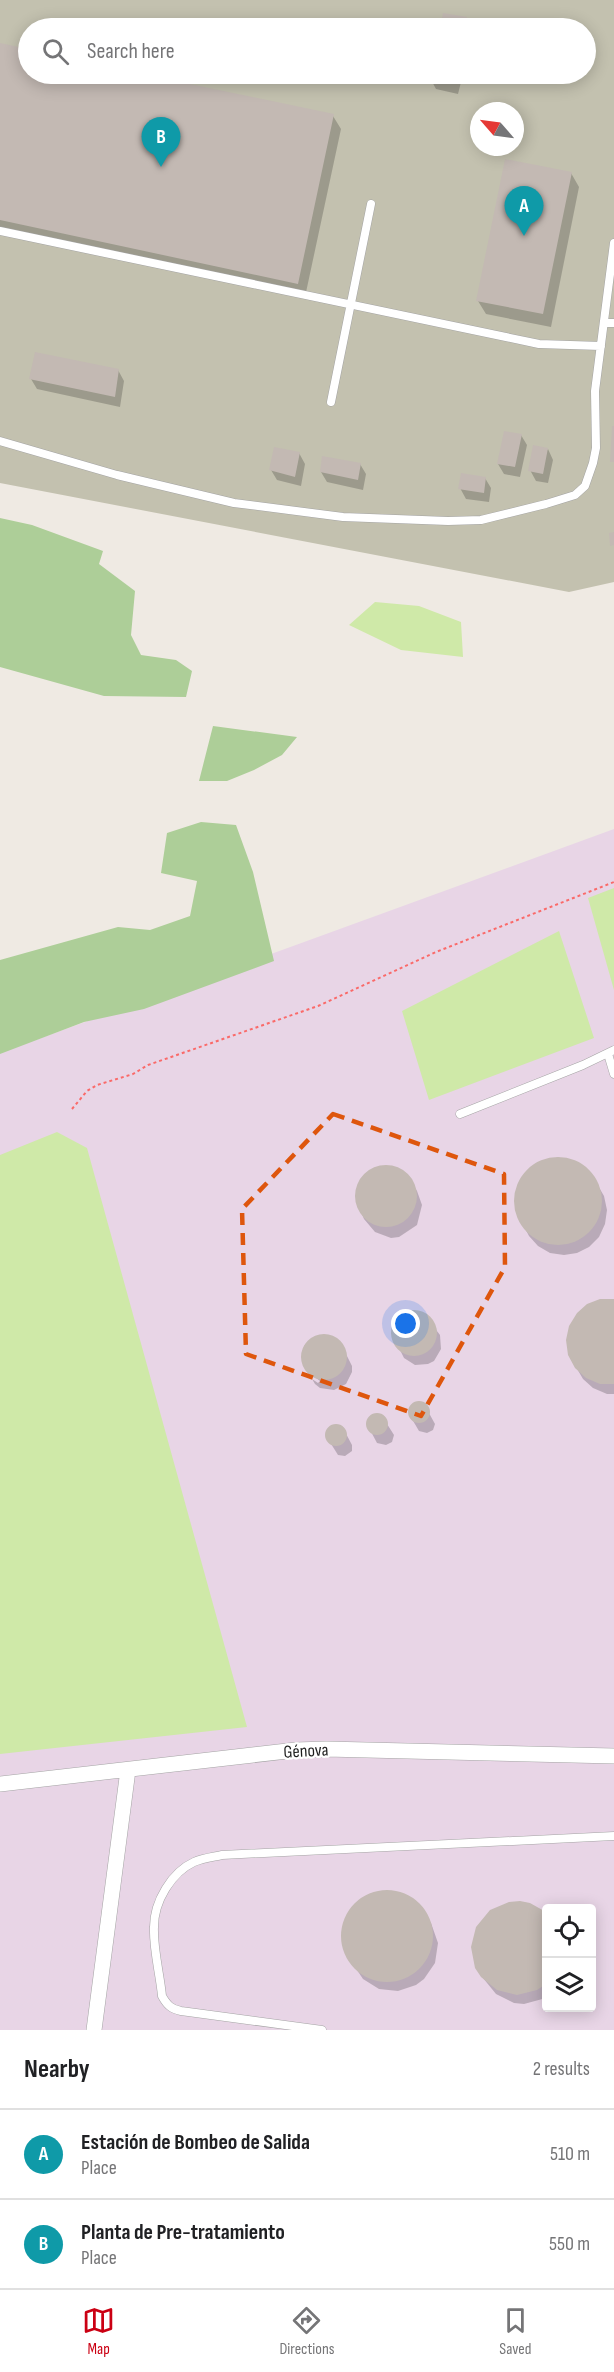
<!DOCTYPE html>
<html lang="en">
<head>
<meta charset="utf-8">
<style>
  body { margin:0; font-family:"Sofia Sans Condensed",sans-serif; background:#f2f2f2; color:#202124 }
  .controls { position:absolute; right:18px; bottom:18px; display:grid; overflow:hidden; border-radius:6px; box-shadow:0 3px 15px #0003 }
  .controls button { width:54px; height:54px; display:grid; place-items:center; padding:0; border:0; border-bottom:2px solid #e0e0e0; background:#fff; color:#202124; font:30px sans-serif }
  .compass { position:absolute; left:470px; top:102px; width:54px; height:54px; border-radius:50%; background:#fff; box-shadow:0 3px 15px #0003; rotate:298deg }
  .you { position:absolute; left:406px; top:1324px; width:21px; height:21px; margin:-15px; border:4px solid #fff; border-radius:50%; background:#1a73e8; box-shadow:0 0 0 9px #1a73e833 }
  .badge { display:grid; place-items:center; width:39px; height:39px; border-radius:50%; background:#cb0013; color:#fff; font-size:20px; font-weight:700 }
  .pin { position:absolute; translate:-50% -50px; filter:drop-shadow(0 2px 3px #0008) }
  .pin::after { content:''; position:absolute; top:32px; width:21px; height:18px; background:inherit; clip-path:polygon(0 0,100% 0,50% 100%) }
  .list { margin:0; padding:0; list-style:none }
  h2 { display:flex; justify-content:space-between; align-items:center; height:78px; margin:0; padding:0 24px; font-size:26px }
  h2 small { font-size:20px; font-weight:400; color:#757577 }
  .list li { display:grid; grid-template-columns:39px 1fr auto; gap:18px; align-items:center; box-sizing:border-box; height:90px; padding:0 24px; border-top:2px solid #e0e0e0 }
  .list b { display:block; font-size:22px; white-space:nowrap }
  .list p { margin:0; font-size:20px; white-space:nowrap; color:#757577 }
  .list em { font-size:20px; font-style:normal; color:#757577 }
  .icon { flex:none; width:33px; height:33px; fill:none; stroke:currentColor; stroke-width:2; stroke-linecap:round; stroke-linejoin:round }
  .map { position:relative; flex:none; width:614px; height:2030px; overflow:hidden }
  .search { position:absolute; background:#fff; box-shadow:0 3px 15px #0003; left:18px; right:18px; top:18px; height:66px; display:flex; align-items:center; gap:15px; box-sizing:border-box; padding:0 21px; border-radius:33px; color:#757577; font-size:22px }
  .sheet { height:258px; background:#fff }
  nav { display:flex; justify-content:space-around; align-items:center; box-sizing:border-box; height:84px; border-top:2px solid #e0e0e0; background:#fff; font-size:16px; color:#757577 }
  nav a { display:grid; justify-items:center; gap:3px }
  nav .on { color:#cb0013 }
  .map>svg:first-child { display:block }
  .industrial { fill:#e8d5e6; fill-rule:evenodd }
  .construction { fill:#c3c1af; fill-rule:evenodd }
  .grass { fill:#cfe9a8 }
  .forest { fill:#adce98 }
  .shadow { fill:#0003 }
  .building { fill:#c3b9b3 }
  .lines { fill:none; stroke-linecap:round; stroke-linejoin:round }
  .lane-casing { stroke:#a4a4a4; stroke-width:9 }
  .street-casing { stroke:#a4a4a4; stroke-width:16 }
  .path { stroke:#fa6a69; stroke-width:2; stroke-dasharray:3 3; stroke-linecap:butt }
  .lane { stroke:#fff; stroke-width:8 }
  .street { stroke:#fff; stroke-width:15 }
  .marked { fill:none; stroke:#de560d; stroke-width:4.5; stroke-dasharray:12 8; stroke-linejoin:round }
  .labels { text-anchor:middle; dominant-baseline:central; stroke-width:4.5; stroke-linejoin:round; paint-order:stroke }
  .street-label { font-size:18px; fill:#1d1d1d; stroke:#fff }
</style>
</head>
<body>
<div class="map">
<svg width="614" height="2030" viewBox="0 0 614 2030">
  <rect width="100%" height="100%" fill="#efeae3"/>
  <path class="industrial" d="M614 829V2030H0V1053ZM546 1908H592V2008H546Z"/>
  <path class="construction" d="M0 0H614V582L569 592 0 483ZM28 28H586V74H28ZM479 111H515V147H479Z"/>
  <path class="grass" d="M375 602 419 606 461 622 463 657 401 650 349 625Z
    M614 888V990L588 898Z
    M559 931 594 1038 429 1100 402 1011Z
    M57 1132 87 1148 247 1727 0 1754V1155Z"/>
  <path class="forest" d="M0 518 32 525 103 551 99 564 135 591 131 635 141 655 176 660 192 671 186 697 104 696 0 667Z
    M213 726 297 737 282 755 254 770 227 781H199Z
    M201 822 236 825 253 872 274 961 144 1009 84 1022 0 1054V960L118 927 150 930 190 916 197 881 161 873 167 833Z"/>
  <path class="shadow" d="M445 14 466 19 472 28H441Z
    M0 45 28 51V74H135L333 116 341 129 305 297 0 232Z
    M431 74H463L458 94 436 89 430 78Z
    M571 173 579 187 551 327 486 314 478 301Z
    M118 370 124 381 120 407 37 389 31 379Z
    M521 435 527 445 520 477 504 474 498 464Z
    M548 449 553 460 548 483 536 481 530 470Z
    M299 453 305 464 301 486 277 480 271 470Z
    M360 464 366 474 363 490 327 482 321 472Z
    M485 478 491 488 489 502 466 499 460 488Z
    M564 1158 578 1163 590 1172 604 1196 607 1210 605 1224 599 1237 589 1247 577 1253 564 1255 550 1253 538 1246 529 1236 517 1213 515 1199 518 1186 525 1173 536 1164 550 1159Z
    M384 1167 399 1169 405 1174 417 1191 422 1205 417 1225 399 1237 391 1238 375 1232 364 1219 356 1199V1191L363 1177 376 1168Z
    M614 1300V1394H607L593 1388 583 1379 569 1355Z
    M417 1311 424 1314 440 1335 441 1349 434 1361 428 1364 415 1365 404 1358 392 1334 393 1328 399 1317 404 1313Z
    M321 1335 335 1338 340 1342 352 1366V1372L346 1384 334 1390 320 1388 315 1384 312 1379 318 1383 320 1381 308 1372 302 1360 304 1346 314 1337Z
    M418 1402 424 1404 435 1424 433 1430 427 1433 419 1431 409 1414 410 1408Z
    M376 1415 382 1416 394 1435 392 1442 386 1445 377 1443 368 1426V1420Z
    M334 1426 343 1428 352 1445V1451L345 1456 338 1455 328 1439 327 1433Z
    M391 1891 401 1893 418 1904 431 1923 438 1943 435 1963 424 1979 416 1985 398 1991 379 1989 363 1979 345 1952 342 1933 347 1915 361 1899 370 1894Z
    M530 1905 546 1914V1998L524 2004 514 2003 496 1994 483 1978Z"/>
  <path class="building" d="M443 13 467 17 465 28H440Z
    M0 43 28 49V74H142L334 114 298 284 0 220Z
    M429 74H455L453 84 428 78Z
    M505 159 572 172 543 314 476 301Z
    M35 352 119 369 115 397 29 379Z
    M612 426H614V462H610Z
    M504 431 522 434 515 467 497 464Z
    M533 445 548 448 543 474 528 471Z
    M274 447 300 452 295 477 269 470Z
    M322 456 361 463 358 480 320 472Z
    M461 473 486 477 484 493 458 489Z
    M614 532V545L610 546 609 533Z
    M514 1201a44 44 0 1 1 88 0a44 44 0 1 1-88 0Z
    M355 1196a31 31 0 1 1 62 0a31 31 0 1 1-62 0Z
    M600 1299H614V1384H600L586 1378 575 1368 568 1355 566 1340 569 1326 577 1313 587 1304Z
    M391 1333a23 23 0 1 1 46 0a23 23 0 1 1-46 0Z
    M301 1357a23 23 0 1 1 46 0a23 23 0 1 1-46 0Z
    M408 1412a11 11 0 1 1 22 0a11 11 0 1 1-22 0Z
    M366 1424a11 11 0 1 1 22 0a11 11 0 1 1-22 0Z
    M325 1435a11 11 0 1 1 22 0a11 11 0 1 1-22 0Z
    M341 1936a46 46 0 1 1 92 0a46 46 0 1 1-92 0Z
    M520 1901 530 1903 546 1912V1984L537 1990 517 1995 497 1990 481 1977 475 1968 471 1947 476 1927 490 1910 509 1902Z"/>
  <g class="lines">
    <g class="lane-casing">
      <path id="lane" d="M0 231 539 344 601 346
        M604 323H614
        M331 402 371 204
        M0 441 117 475 234 503 343 517 448 521 481 520 546 504 575 495 585 486 593 463 596 448 595 391 614 243
        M608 1054 614 1074
        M460 1114 583 1065 614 1050
        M322 2030 181 2011C171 2009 167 2005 162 1996 160 1974 153 1949 154 1927 154 1901 172 1872 194 1862 203 1858 213 1857 222 1855L614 1836"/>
    </g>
    <g class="street-casing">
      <path id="street" d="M0 1784 296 1750 326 1749 614 1756
        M94 2030 128 1770"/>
    </g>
    <path class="path" d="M72 1109 87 1091 97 1085 133 1074 148 1065 318 1006 436 952 614 882"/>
    <use href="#lane" class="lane"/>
    <use href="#street" class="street"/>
  </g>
  <path class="marked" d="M333 1114 504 1174 505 1267 421 1416 246 1354 242 1209Z"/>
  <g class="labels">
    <g class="street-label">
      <text transform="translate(306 1751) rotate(-3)">Génova</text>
    </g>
  </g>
</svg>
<div class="controls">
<button><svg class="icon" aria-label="locate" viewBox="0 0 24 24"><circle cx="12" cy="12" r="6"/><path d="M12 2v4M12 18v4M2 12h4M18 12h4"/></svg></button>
<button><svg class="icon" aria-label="layers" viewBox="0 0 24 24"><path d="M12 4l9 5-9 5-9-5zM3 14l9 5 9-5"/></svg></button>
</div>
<svg class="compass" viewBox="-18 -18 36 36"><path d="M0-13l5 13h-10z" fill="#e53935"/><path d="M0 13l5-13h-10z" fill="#757577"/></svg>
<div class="you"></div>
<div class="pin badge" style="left:524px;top:236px;background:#0f9aa8">A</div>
<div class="pin badge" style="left:161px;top:167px;background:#0f9aa8">B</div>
<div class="search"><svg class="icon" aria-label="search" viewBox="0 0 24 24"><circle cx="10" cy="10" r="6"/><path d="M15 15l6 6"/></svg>Search here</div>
</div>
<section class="sheet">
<h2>Nearby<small>2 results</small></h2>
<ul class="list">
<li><span class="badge" style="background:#0f9aa8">A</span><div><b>Estación de Bombeo de Salida</b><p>Place</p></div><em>510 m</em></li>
<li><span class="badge" style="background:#0f9aa8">B</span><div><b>Planta de Pre-tratamiento</b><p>Place</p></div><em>550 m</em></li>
</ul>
</section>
<nav>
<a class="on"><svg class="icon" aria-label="map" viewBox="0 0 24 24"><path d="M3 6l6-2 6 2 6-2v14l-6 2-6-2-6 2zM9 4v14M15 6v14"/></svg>Map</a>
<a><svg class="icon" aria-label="directions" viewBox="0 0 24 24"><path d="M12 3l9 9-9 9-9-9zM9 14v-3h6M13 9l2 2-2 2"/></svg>Directions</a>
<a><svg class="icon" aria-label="saved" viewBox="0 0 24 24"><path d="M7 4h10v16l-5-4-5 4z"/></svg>Saved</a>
</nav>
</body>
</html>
